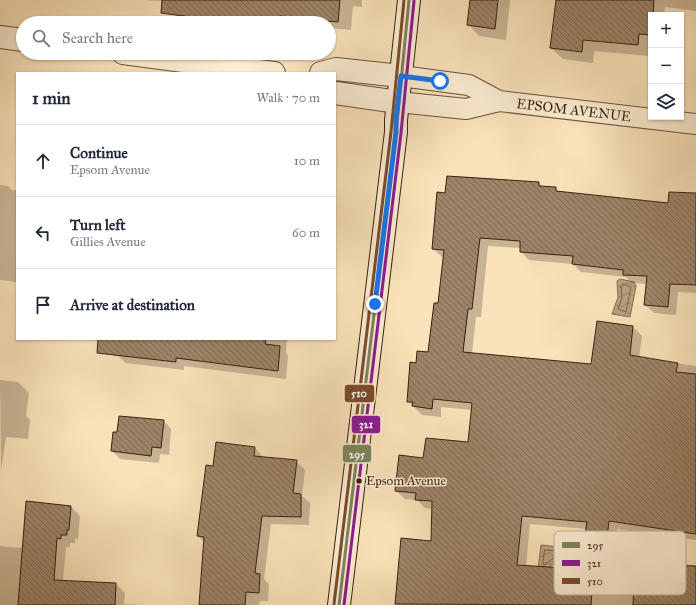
<!DOCTYPE html>
<html lang="en">
<head>
<meta charset="utf-8">
<style>
  body { margin:0; font-family:"IM FELL Great Primer",serif; background:#f6f6f7; color:#1f2937 }
  .controls { position:absolute; right:12px; top:12px; display:grid; overflow:hidden; border-radius:0px; box-shadow:0 1px 3px #0004 }
  .controls button { width:36px; height:36px; display:grid; place-items:center; padding:0; border:0; border-bottom:1px solid #e0e1e3; background:#fff; color:#1f2937; font:20px sans-serif }
  .stop { position:absolute; width:12px; height:12px; margin:-9px; border:3px solid #1a73e8; border-radius:50%; background:#fff }
  .stop.end { background:#1a73e8; border-color:#fff; box-shadow:0 1px 4px #0008 }
  .list { margin:0; padding:0; list-style:none }
  h2 { display:flex; justify-content:space-between; align-items:center; height:52px; margin:0; padding:0 16px; font-size:17px }
  h2 small { font-size:13px; font-weight:400; color:#747a83 }
  .list li { display:grid; grid-template-columns:26px 1fr auto; gap:12px; align-items:center; box-sizing:border-box; height:72px; padding:0 16px; border-top:1px solid #e0e1e3 }
  .list b { display:block; font-size:15px; white-space:nowrap }
  .list p { margin:0; font-size:13px; white-space:nowrap; color:#747a83 }
  .list em { font-size:13px; font-style:normal; color:#747a83 }
  .icon { flex:none; width:22px; height:22px; fill:none; stroke:currentColor; stroke-width:2; stroke-linecap:round; stroke-linejoin:round }
  .map { position:relative; flex:none; width:696px; height:605px; overflow:hidden }
  .search { position:absolute; background:#fff; box-shadow:0 1px 3px #0004; left:16px; top:16px; width:320px; height:44px; display:flex; align-items:center; gap:10px; box-sizing:border-box; padding:0 14px; border-radius:22px; color:#747a83; font-size:15px }
  .panel { position:absolute; background:#fff; box-shadow:0 1px 3px #0004; left:16px; top:72px; width:320px; height:268px; border-radius:0px }
  .map>svg:first-child { display:block }
  .water { fill:url(#water-waves); stroke:#856c53 }
  .shadow { fill:#0003 }
  .lines { fill:none; stroke-linecap:round; stroke-linejoin:round }
  .shore { stroke:#786048; stroke-width:1 }
  .building { fill:url(#building-back-hatch); stroke:#391f10 }
  .minor-casing { stroke:#69503a; stroke-width:22 }
  .tertiary-casing { stroke:#69503a; stroke-width:24 }
  .secondary-casing { stroke:#391f10; stroke-width:24 }
  .minor { stroke:#fbecd2; stroke-width:20 }
  .tertiary { stroke:#fbecd2; stroke-width:22 }
  .secondary { stroke:#fbecd2; stroke-width:22 }
  .bus-1-casing { stroke:#fbecd2; stroke-width:6 }
  .bus-2-casing { stroke:#fbecd2; stroke-width:6 }
  .bus-3-casing { stroke:#fbecd2; stroke-width:6 }
  .bus-1 { stroke:#7c855c; stroke-width:3 }
  .bus-2 { stroke:#8d1a90; stroke-width:3 }
  .bus-3 { stroke:#7a4b2a; stroke-width:3 }
  .route { stroke:#1a73e8; stroke-width:5 }
  .bus-dot { fill:#391f10; stroke:#fbecd2; stroke-width:1.5 }
  .labels { text-anchor:middle; dominant-baseline:central; stroke-width:3; stroke-linejoin:round; paint-order:stroke }
  .bus-label { font-size:13px; fill:#391f10; stroke:#fbecd2; text-anchor:start }
  .street-label { font-size:14px; fill:#391f10; stroke:#fbecd2 }
  .key { fill:#fbecd2; stroke:#c1ae98; stroke-width:1 }
  .key-label { font-size:11px; fill:#391f10 }
  .line-badge { stroke:#fbecd2; stroke-width:1.5 }
  .badge-label { font-size:11px; text-anchor:middle; font-weight:bold; fill:#fff }
</style>
</head>
<body>
<div class="map">
<svg width="696" height="605" viewBox="0 0 696 605">
  <defs>
    <pattern id="water-waves" width="16" height="10" patternUnits="userSpaceOnUse"><rect width="16" height="10" fill="#b8a080"/><path d="M0 5q4-4 8 0t8 0" fill="none" stroke="#978267"/></pattern>
    <pattern id="building-back-hatch" width="6" height="6" patternUnits="userSpaceOnUse"><rect width="6" height="6" fill="#9d8468"/><path d="M-1 5l2 2M0 0l6 6M5-1l2 2" fill="none" stroke="#816b54"/></pattern>
  </defs>
  <rect width="100%" height="100%" fill="#f9e2b9"/>
  <filter id="stains"><feTurbulence type="fractalNoise" baseFrequency=".005" numOctaves="4"/><feColorMatrix values="0 0 0 0 .2 0 0 0 0 .09 0 0 0 0 .02 0 0 0 .5 -.17"/></filter>
  <radialGradient id="worn" r=".72"><stop offset=".6" stop-color="#630" stop-opacity="0"/><stop offset="1" stop-color="#630" stop-opacity=".3"/></radialGradient>
  <path class="water" d="M620 279 634 282 636 286 630 317 612 314 618 297 617 281Z
    M541 545 569 548 568 554 544 571 538 570Z"/>
  <path class="shadow" d="M143 0H362V7L353 6 351 30 329 28V23H183L175 14 176 2Z
    M471 0H510L506 40 479 36 468 24Z
    M557 0H696V11L665 7 664 15H651L649 56 594 51 593 63 563 59 551 48Z
    M466 177 539 183 544 188H555L559 192 669 204 696 194V293L678 292 676 315 654 313 645 305 648 284 632 283 626 277 581 272 573 264 529 260 521 252V248L488 246 481 317H476L472 354 592 365 598 322 633 327 642 336 639 358 696 366V540L617 529 615 546 595 544 586 535 587 529 530 524 526 567 565 569 593 565 602 574 600 592 635 593 696 567V605H559L556 602 523 600 522 605H395L401 539 432 542 433 509 425 508 417 500 405 499 396 491 424 459 469 443 472 410 441 407V417L422 415 408 401 417 364 429 353 439 304 444 257H442L433 249 446 194Z
    M0 185 8 186 12 190H17V282L0 280Z
    M119 339H287L286 353 288 355 286 379 184 366V370L126 363 117 355Z
    M0 380 18 382 29 393 26 416 30 420 28 439 6 437 1 471Z
    M164 421 171 429 169 455 160 454 159 463 120 459 112 451Z
    M255 448 264 458 296 461 305 470 302 496 310 503 309 525 271 524 264 579 269 584 268 601H260L259 605H200L204 542 198 536 214 467Z
    M27 503 71 507 80 516 78 539 75 538V543H70V547H66L63 581 116 584 125 593 124 604 140 605H0V546L22 548Z"/>
  <g class="lines">
    <path class="shore" d="M623 284 631 287 626 312 618 309 622 298 621 286Z
      M545 550 560 551 561 553 544 565 543 563Z"/>
  </g>
  <path class="building" d="M162 0H340L338 22 280 16 279 23H237L161 13Z
    M470 0H498L495 29 467 25Z
    M556 0H654L653 15H651V35L639 34 638 45 583 40 582 52 550 48Z
    M447 176 539 182V186L556 187V191L668 203 669 192 696 193V285L670 284 668 307 644 305 647 276 623 275V270L572 264 573 256 520 252V241L480 238 472 309H468L463 352 591 364 597 321 633 326 630 355 678 363 676 372 696 374V534L609 521 607 538 585 535 587 522 522 516 517 565 564 568V562L594 565 591 605 395 604 401 538 431 541 432 501 415 500 416 493 395 491 399 455 423 458 426 438 468 442 472 403 433 399 432 409 412 406 413 402H407L410 362 416 363 417 351 428 352 434 303H438L444 250 432 249 437 192 445 193Z
    M98 339H266L265 344 280 346 278 371 176 358V362L97 353Z
    M119 416 164 420 161 448 152 447 151 456 111 451 113 432H117Z
    M216 442 255 447 254 456 297 460 293 493 301 494V517L262 516 255 573 260 574 259 593 246 592 245 605H199L204 537 197 536 206 465 213 466Z
    M26 501 71 506 69 530H67V535H61V539L57 538 54 580 116 583 115 605H18Z
    M635 564 696 566V605H633Z"/>
  <g class="lines">
    <g class="minor-casing">
      <g id="minor">
        <path id="s1" d="M401 76 469 85 499 101 696 124"/>
        <path d="M398 102 466 109 499 101"/>
      </g>
    </g>
    <g class="tertiary-casing">
      <path id="tertiary" d="M0 37 23 40
        M123 53 274 73
        M321 73 336 69 401 76
        M335 93 398 102"/>
    </g>
    <g class="secondary-casing">
      <path id="secondary" d="M339 605 396 132V120L409 0"/>
    </g>
    <use href="#minor" class="minor"/>
    <use href="#tertiary" class="tertiary"/>
    <use href="#secondary" class="secondary"/>
    <g class="bus-1-casing">
      <path id="bus-1" d="M339 605 396 132 409 0"/>
    </g>
    <g class="bus-2-casing">
      <path id="bus-2" d="M344 605 401 133 414 1"/>
    </g>
    <g class="bus-3-casing">
      <path id="bus-3" d="M334 604 391 132 404 0"/>
    </g>
    <use href="#bus-1" class="bus-1"/>
    <use href="#bus-2" class="bus-2"/>
    <use href="#bus-3" class="bus-3"/>
  </g>
  <g class="lines">
    <path class="route" d="M375 304 396 132V120L401 76 440 81"/>
  </g>
  <circle class="bus-dot" cx="359" cy="481" r="3.5"/>
  <g class="labels">
    <g class="bus-label">
      <text x="366" y="481">Epsom Avenue</text>
    </g>
    <g class="street-label">
      <text stroke="none"><textPath href="#s1" startOffset="178">EPSOM AVENUE</textPath></text>
    </g>
  </g>
  <rect x="554" y="531" width="132" height="64" rx="6" class="key"/>
  <rect x="562" y="542" width="18" height="6" fill="#7c855c"/>
  <rect x="562" y="560" width="18" height="6" fill="#8d1a90"/>
  <rect x="562" y="578" width="18" height="6" fill="#7a4b2a"/>
  <g class="key-label">
    <text x="587" y="549">295</text>
    <text x="587" y="567">321</text>
    <text x="587" y="585">510</text>
  </g>
  <g class="line-badge">
    <rect x="344" y="384" width="31" height="19" rx="4" fill="#7a4b2a"/>
    <rect x="351" y="415" width="30" height="19" rx="4" fill="#8d1a90"/>
    <rect x="342" y="444" width="30" height="19" rx="4" fill="#7c855c"/>
  </g>
  <g class="badge-label">
    <text x="359" y="397">510</text>
    <text x="366" y="428">321</text>
    <text x="357" y="458">295</text>
  </g>
  <rect width="100%" height="100%" filter="url(#stains)"/>
  <rect width="100%" height="100%" fill="url(#worn)"/>
</svg>
<div class="controls">
<button>+</button>
<button>−</button>
<button><svg class="icon" aria-label="layers" viewBox="0 0 24 24"><path d="M12 4l9 5-9 5-9-5zM3 14l9 5 9-5"/></svg></button>
</div>
<div class="stop" style="left:440px;top:81px"></div>
<div class="stop end" style="left:375px;top:304px"></div>
<div class="search"><svg class="icon" aria-label="search" viewBox="0 0 24 24"><circle cx="10" cy="10" r="6"/><path d="M15 15l6 6"/></svg>Search here</div>
<section class="panel">
<h2>1 min<small>Walk · 70 m</small></h2>
<ul class="list">
<li><svg class="icon" aria-label="ahead" viewBox="0 0 24 24"><path d="M12 20V5M6 11l6-6 6 6"/></svg><div><b>Continue</b><p>Epsom Avenue</p></div><em>10 m</em></li>
<li><svg class="icon" aria-label="left" viewBox="0 0 24 24"><path d="M17 20v-9H6M10 6l-5 5 5 5"/></svg><div><b>Turn left</b><p>Gillies Avenue</p></div><em>60 m</em></li>
<li><svg class="icon" aria-label="arrive" viewBox="0 0 24 24"><path d="M6 21V4h12l-3 4 3 4H6"/></svg><div><b>Arrive at destination</b></div></li>
</ul>
</section>
</div>
</body>
</html>
